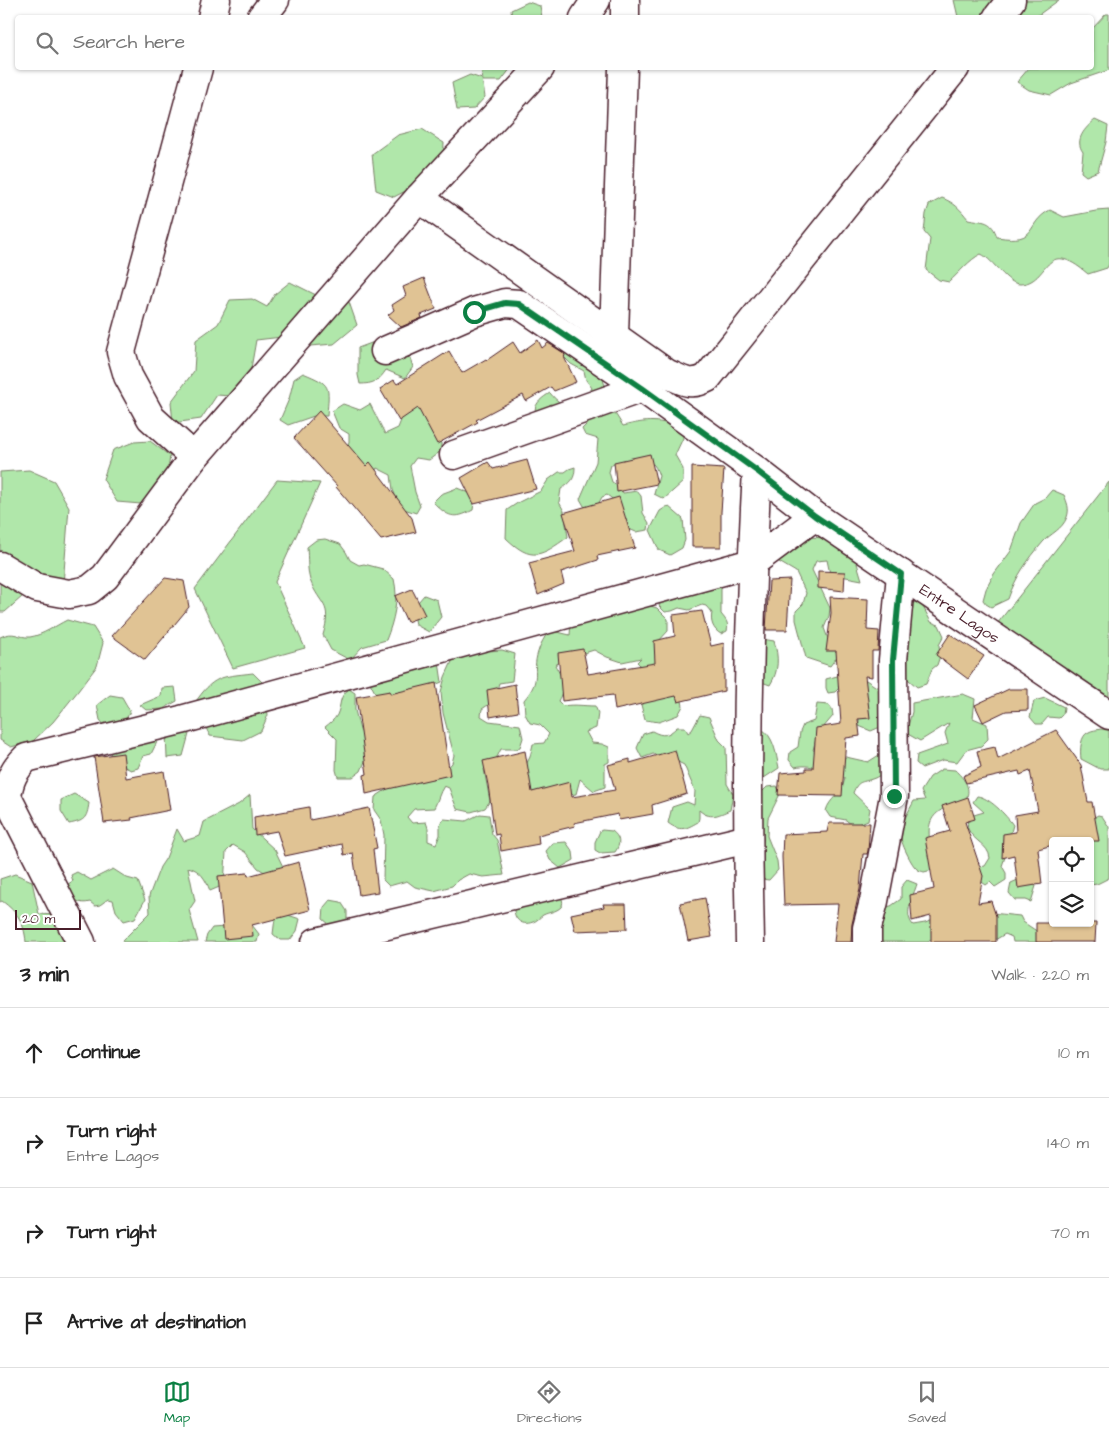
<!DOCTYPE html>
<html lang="en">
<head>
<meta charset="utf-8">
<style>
  body { margin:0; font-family:"Architects Daughter",sans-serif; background:#f6f6f6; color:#222 }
  .controls { position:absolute; right:15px; bottom:15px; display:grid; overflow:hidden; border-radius:5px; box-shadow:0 1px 4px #0004 }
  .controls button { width:45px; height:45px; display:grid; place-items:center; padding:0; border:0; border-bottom:1px solid #e0e0e0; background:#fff; color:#222; font:25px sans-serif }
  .scale { position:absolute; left:15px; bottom:12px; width:66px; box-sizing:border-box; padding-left:5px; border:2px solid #4a1f2b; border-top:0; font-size:14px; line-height:18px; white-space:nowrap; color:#4a1f2b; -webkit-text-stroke:4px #fff; paint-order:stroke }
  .stop { position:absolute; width:15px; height:15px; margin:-11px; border:4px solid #0b8043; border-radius:50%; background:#fff }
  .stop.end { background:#0b8043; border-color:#fff; box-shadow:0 1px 5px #0008 }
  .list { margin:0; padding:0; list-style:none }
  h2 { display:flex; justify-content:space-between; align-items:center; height:65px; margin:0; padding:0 20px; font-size:21px }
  h2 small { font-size:16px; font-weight:400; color:#767676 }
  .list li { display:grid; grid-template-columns:32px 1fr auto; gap:15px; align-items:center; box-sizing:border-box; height:90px; padding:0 20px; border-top:1px solid #e0e0e0 }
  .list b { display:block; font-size:19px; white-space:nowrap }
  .list p { margin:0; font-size:16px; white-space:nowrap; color:#767676 }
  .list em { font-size:16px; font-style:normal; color:#767676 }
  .icon { flex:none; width:28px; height:28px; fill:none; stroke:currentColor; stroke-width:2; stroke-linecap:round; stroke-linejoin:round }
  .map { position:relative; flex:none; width:1109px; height:942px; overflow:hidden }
  .search { position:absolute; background:#fff; box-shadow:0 1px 4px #0004; left:15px; right:15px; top:15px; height:55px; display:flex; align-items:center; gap:12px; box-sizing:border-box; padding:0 18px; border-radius:5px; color:#767676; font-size:19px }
  .sheet { height:425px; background:#fff }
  nav { display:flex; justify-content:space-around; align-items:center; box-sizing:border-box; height:70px; border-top:1px solid #e0e0e0; background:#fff; font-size:14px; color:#767676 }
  nav a { display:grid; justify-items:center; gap:2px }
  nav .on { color:#0b8043 }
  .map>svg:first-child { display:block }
  .green { fill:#b0e7aa; stroke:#7d836a }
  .building { fill:#e0c394; stroke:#4a1f2b }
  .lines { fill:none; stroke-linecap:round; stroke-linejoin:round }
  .minor-casing { stroke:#4a1f2b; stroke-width:31 }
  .minor { stroke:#fff; stroke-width:28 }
  .route { stroke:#0b8043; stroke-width:6 }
  .labels { text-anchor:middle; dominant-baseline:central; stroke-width:4; stroke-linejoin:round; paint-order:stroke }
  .street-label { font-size:16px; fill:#4a1f2b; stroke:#fff }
</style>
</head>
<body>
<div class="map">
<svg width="1109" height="942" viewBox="0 0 1109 942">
  <rect width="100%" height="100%" fill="#fff"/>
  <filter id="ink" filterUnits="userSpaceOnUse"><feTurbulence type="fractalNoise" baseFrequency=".02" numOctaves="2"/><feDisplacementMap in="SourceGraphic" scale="10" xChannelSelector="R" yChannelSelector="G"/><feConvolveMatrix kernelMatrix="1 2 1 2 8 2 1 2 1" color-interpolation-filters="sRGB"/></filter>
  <g filter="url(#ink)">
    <path class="green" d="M954 0H1059L1034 18 958 17Z
      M528 2 540 6 542 17H512L511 10Z
      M1106 14H1109V70L1071 83 1051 95 1029 90 1017 82 1029 68H1092V29Z
      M481 68H511L501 81H483Z
      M470 75 482 79 485 97 474 109 457 110 452 83Z
      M1095 120 1108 126 1106 142 1098 171 1086 176 1081 172 1083 152C1074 140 1085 128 1095 120Z
      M422 129 444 143 443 161 417 185 394 197 376 190 372 154 398 135Z
      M942 198C955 203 960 209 968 219 984 222 992 220 997 237 1040 244 1024 224 1050 210L1064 217 1096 211 1109 210V264L1107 268 1088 274C1042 235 1051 283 1020 284 1006 284 994 260 981 254 970 259 958 274 949 282L939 280 926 270 930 239 924 232 926 214 929 205Z
      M290 282 320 297 349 302 357 325 334 344 310 346 282 337 256 340 250 374 230 396 217 395 201 419 173 423 171 402 194 371 196 340 218 324 230 300 252 299 267 307 275 294Z
      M374 342H383L398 354 410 358 413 367 405 378 386 370C379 381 373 384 360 384L358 375V348Z
      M564 346C575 356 586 355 598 365 604 371 602 375 604 383 605 386 609 389 612 392L602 396 574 416 551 404 544 409 535 411C535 403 543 397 550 393 566 413 580 407 592 388L586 380 584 371 571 364 558 351Z
      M303 373C332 385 329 385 327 416H314L288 425 280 420 289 399 294 379Z
      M411 395 441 437V451L429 460 416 458 410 466 415 492 420 506 416 513 401 508 393 490 391 475 377 468 370 481 339 458 349 442V434L339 428 332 411 343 404 360 410 370 404 385 434 398 428Z
      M608 410 616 415 623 426C647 420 659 419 683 429V438L675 455 683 469V482L664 499 654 494 659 476C658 473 656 467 654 465 648 459 620 464 611 465L609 472 612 482 620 487 623 493 637 491 641 496 643 513 649 523 648 530 636 532 622 526 615 501 607 495 602 497 593 514 587 511 580 499 596 462 598 439 585 435 582 429 593 418Z
      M150 441 170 456C168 479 158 489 141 504L117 502 103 479 113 450 134 442Z
      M575 467C575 479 571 483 561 489L559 502 564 511 568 537C541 556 532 563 506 538L507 510 519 502 541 491 548 480 559 472H565L569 469Z
      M29 470 54 481 69 507 63 585 23 596 5 612H0V472Z
      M277 480 320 483 275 582 305 648 233 668 195 589Z
      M1109 482V699L997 624Z
      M457 488 475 495 473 510C454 520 448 517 433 502L441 494Z
      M1052 490 1064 495C1067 502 1070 509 1067 517 1062 530 1051 533 1043 542 1027 561 1016 576 1008 599L991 607 986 604 983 600 986 589 994 574 1011 551 1021 523 1035 503 1045 498Z
      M668 506 683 519 685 540 682 548 670 555 659 550 650 530 660 511Z
      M808 537 827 538 856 560 862 580 830 574 827 560 816 561 812 570 830 608 829 616 824 628 830 644 839 654 830 666 806 658 796 620V611L803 604 806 593 796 572 779 562 781 549Z
      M325 539 340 544 346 552 350 560 359 565 364 564 383 569 394 579C399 600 394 620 386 640L362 647 350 660 331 650 323 635C333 602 320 607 310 580 307 570 308 558 307 547L316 540Z
      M715 585 721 586V614C726 620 729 623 727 631L721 634C713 630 710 621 712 613L706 606 702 605 689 610 679 608 672 611 665 612 659 606 663 597Z
      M424 595 437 600 441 617 429 632 416 625 413 608Z
      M920 601 931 622 939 625 944 636 939 645 940 656 937 665 932 669 926 684 917 687 900 672 908 655 903 639 910 604Z
      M644 604 657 608 668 619V631L657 643 680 690 683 706 678 715 659 722 645 720 640 701 643 668 637 662 641 658 622 662 607 657 594 650 565 659 555 665C563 679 566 687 558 701L563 706C574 704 584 706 595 706L598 713 596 728 586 732 592 743 602 744 609 747V762L605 764V787L594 791 580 779 576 794 539 799 518 780 530 757 533 744 544 743 549 734 540 725 530 723 525 714 524 700C543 678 531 673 538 652 540 644 545 637 549 630L570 635 571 621Z
      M67 620 93 627 103 643 97 666 78 691 53 722 33 741 11 747 0 740V637C15 630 18 638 30 637 43 635 55 626 67 620Z
      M762 639 774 641C779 657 779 671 770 685L759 681Z
      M502 650 515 654 512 681 499 683 494 701 482 709 481 716 489 721 520 725 523 738 520 747 517 749H501L496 759 484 769 490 801 485 808 471 812 457 809 449 788 444 786C439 793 438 801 434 808L414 809 407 817 412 823 426 822 428 828V841L436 844 440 835V825L444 819 466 821 480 814 489 815 492 834 497 840 504 875 483 877 469 874 458 880 452 886 434 891 415 887 407 881 389 886 383 880 384 835 381 820 374 810 375 797 398 782 442 774 452 763 454 755 443 713 441 692 445 677 454 657 474 652Z
      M439 662 442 682C422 691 400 694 377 696L369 681Z
      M253 673 265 685 268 715 261 731 243 740 210 736 194 704C214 675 220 677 253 673Z
      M841 675 863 678 881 690 887 724 871 731 859 726V715L839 688 835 692 828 693 826 688V679Z
      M175 687 177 701 163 709 146 710 140 705 161 696 162 688Z
      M349 689 355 693V710L360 730 367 743 368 754 361 771 353 777H338L336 770 337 739 325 727C330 723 334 720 337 715 342 704 338 697 349 689Z
      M963 694 975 699 973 718 987 724 988 739 981 746 966 750 957 762 943 760 922 768 916 763 917 755 948 744 945 733 949 723 920 741 906 733 912 712V703Z
      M110 695 122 697 130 711 123 726 152 735 157 742 151 754 143 756 138 768 131 770 110 760 111 733 100 720 97 705Z
      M1045 698 1064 707 1063 714 1059 718 1048 717 1042 724H1036L1030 717 1034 701Z
      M817 704 829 705 832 709 833 716 817 735 813 750 831 758 846 757 868 762 879 755H886L883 773C880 775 876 778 872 779 861 783 858 780 853 793L870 809 868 820 853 826 846 820 830 817 826 811C829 798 842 795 845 778 828 775 814 762 795 767L789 760 790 752 798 747 800 732 803 725 814 721Z
      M700 715 709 717 719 740 726 747 727 784 733 794 730 810C718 815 710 820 699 810V818L698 822C686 829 680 832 668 823L672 807 687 802 694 805 695 791 684 765 668 757 653 754 642 758 637 748 643 734 652 731C663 737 668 736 677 727H685L688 733 692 730Z
      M180 728 189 734 183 756 167 758 166 734Z
      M760 728C774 735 776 754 779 768L764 778 758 772Z
      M1101 729 1109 730V769H1100L1081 759C1080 751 1080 735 1089 732 1092 730 1097 730 1101 729Z
      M942 769 955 770C963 778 972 787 966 799 916 816 931 827 932 870L924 872C922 871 919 871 917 869 912 866 900 841 900 834 901 823 909 811 914 801L925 800 921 791 930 777Z
      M777 786 780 794 768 818 767 836 777 861 778 870 769 880 761 879 760 794 767 787Z
      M74 794 89 803C87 819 84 821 69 824L61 811V800Z
      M250 795 252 829 275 850 286 873 272 877 258 868 245 852 233 845 226 852 224 885 210 891C206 879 200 870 188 867L195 901 189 910 198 942H121L150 913 149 896 160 867 166 858 177 829 184 841 200 836 204 822 239 804Z
      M977 796C989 797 1006 815 1013 825L1011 832 1003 839 1006 854 1002 866 1006 873V880L995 887 990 882 986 885 976 878 975 868 985 866 990 858C988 844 974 842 968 829 967 826 968 821 967 817L984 812 973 802Z
      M1098 815 1102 816 1109 827V878L1097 884 1090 885V841L1087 821Z
      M602 830 612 831C620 837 621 844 615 852L600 853 595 850V842L600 831Z
      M566 842 573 852 574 860 560 868 550 860 546 851 553 843Z
      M113 869 127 878 138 881 145 900 135 918 124 921 116 911 113 900 108 899 100 905 95 906 90 902C79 905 75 900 67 892L68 884 73 881 71 875 77 872 91 880Z
      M15 874 32 881 39 914 55 915 68 942H26C24 922 18 913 2 901L0 902V879Z
      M1020 879 1030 881 1036 886 1031 902 1026 900H1015L1009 893 1011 883Z
      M907 880 917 884C913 897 903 913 913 925L925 923 944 916 939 939 929 940V942H874L876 908 891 906 901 899V887Z
      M561 895C562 899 564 903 561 907 556 912 549 912 543 915 540 917 537 921 533 922 520 927 513 918 514 906Z
      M330 900 341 902 347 911V926L336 930 323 919 324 907Z
      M985 913C997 913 1008 915 1020 916L1023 922 1038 932V942H1013L1012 937 1005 934 995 940Z
      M288 915 300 919 297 931 290 940H280L273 934 275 918Z
      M252 925 259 934 257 942H205L207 935 212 928Z"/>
    <path class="building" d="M424 278 436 309 421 315 422 318 401 327 388 315 394 310 392 305 406 296 403 287Z
      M538 340 542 348 548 343 564 353 565 356 564 357 576 382 554 391 551 387 526 401 523 395 476 420 478 422 437 444 418 408 399 421 380 389 394 380 397 384 449 351 462 373 486 359 487 360 513 342 520 353Z
      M319 411 366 466 370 462 412 518 416 532 381 540 336 487 337 486 294 438Z
      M650 454 657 484 617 492 614 462Z
      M527 460 536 489 474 504 461 478 488 462 493 469Z
      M692 467 724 469 721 512V547H692Z
      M619 497 635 548 597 556 598 560 561 572 564 584 538 595 529 563 575 551 563 513Z
      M818 571 845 572 844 591 818 588Z
      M165 578 184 581 189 607 145 660 112 636Z
      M790 580 787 630H766L769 581Z
      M412 589 425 615 407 622 395 596Z
      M830 597 868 599 867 630 879 631 878 651H872V677L865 676 870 718 858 719 860 736 846 738 842 796 778 795 780 773 806 771V768H813L816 728 841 724 836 651H826L831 613Z
      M702 611 711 646 724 643V691L678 702 676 696 615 710 613 695 562 701 558 653 583 649 588 674 655 663 654 641 675 636 673 615Z
      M950 634 984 656 968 679 936 655Z
      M436 683 450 775 366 794 364 775 367 774 356 697 390 691V694Z
      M515 684 518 712 490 717 487 690Z
      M1009 689H1028V710L1006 711 983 722 975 705Z
      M1056 730 1081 765 1088 802H1092L1099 841H1053V845L1038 849 1042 884 1018 888 1014 855 1002 858 1003 834 1016 832 1015 815 1038 811 1030 771 1020 775 1019 771 966 783 963 776 981 767 977 751 995 747 998 759Z
      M675 750 687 794 652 805 653 814 619 820 618 814 574 823 575 826 538 835 539 844 501 851 499 834 495 835 488 785 483 761 525 751 532 792 570 782 572 797 615 790 608 765 630 759V763Z
      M123 753 126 778 164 771 170 810 131 818 132 820 104 823 94 757Z
      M968 797 975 819 965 822 983 876 978 903 991 901 996 916V942H931V916L912 921 910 895 934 889 925 838 950 831 942 806Z
      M309 807 310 820 369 808 377 848 373 849 378 892 359 895 353 853 344 855 342 844 285 856 277 831 255 835 254 817Z
      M829 823H870L868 851 867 854H863L860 889 852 924 851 942H834L838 904 784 905 782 857 783 834 827 832Z
      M299 862 310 910 252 925 253 936 224 939 218 876 247 873 248 876Z
      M705 898 712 937 688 941 680 903Z
      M603 904H626L627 929 575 931 571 914 604 907Z
      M1036 923H1096L1095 942H1036Z"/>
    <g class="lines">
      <g class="minor-casing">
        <g id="minor">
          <path d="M212 18 216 0"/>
          <path d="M261 18 275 0"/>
          <path d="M584 18 596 0"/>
          <path d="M625 18V0"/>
          <path d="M997 18 1011 0"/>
          <path d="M419 198 666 373C682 380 690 387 707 378L955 68"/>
          <path d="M614 335 623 68"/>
          <path id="s1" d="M385 351 474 312 505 303 519 304 642 388 757 471 815 516 1109 715"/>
          <path d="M454 455 642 388"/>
          <path d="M194 457 151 418 128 376 121 352 198 68"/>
          <path d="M0 566 37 588 69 594 89 590 105 577 194 457 419 198 540 68"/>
          <path d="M81 942 7 797C9 780 14 770 26 758L181 720 752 563 815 516"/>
          <path d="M316 942 748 839"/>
          <path d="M750 942C746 785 748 628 757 471"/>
          <path d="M867 942V928L874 901 894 796 893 660 901 574"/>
        </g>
      </g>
      <use href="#minor" class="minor"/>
    </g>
  </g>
  <g class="lines" filter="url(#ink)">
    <path class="route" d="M474 312 505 303 519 304 642 388 757 471 815 516 901 574 893 660 894 796"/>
  </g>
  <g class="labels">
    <g class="street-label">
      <text stroke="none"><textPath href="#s1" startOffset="682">Entre Lagos</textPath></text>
    </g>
  </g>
</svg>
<div class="controls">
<button><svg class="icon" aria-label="locate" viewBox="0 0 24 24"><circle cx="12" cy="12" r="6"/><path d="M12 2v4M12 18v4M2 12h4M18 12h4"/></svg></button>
<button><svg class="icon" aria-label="layers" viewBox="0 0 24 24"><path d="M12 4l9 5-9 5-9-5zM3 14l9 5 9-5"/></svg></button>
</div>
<div class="scale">20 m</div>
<div class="stop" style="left:474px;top:312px"></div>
<div class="stop end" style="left:894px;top:796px"></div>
<div class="search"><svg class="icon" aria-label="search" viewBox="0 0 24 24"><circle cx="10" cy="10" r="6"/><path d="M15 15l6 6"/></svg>Search here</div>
</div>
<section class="sheet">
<h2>3 min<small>Walk · 220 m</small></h2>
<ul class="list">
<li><svg class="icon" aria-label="ahead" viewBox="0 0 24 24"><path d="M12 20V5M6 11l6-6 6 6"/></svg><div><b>Continue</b></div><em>10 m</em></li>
<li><svg class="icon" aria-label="right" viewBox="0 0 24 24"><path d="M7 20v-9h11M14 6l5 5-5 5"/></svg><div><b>Turn right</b><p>Entre Lagos</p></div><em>140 m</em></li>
<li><svg class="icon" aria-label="right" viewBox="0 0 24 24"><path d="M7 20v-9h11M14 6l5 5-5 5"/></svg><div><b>Turn right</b></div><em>70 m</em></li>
<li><svg class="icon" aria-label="arrive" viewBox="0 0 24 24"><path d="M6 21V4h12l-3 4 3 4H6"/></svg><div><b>Arrive at destination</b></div></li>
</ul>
</section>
<nav>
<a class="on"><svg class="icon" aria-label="map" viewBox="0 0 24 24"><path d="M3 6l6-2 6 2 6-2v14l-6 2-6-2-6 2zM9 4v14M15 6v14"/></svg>Map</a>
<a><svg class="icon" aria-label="directions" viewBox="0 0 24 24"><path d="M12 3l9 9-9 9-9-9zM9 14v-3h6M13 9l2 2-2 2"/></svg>Directions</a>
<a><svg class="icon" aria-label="saved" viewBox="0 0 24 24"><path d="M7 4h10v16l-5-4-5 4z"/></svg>Saved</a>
</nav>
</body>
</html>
